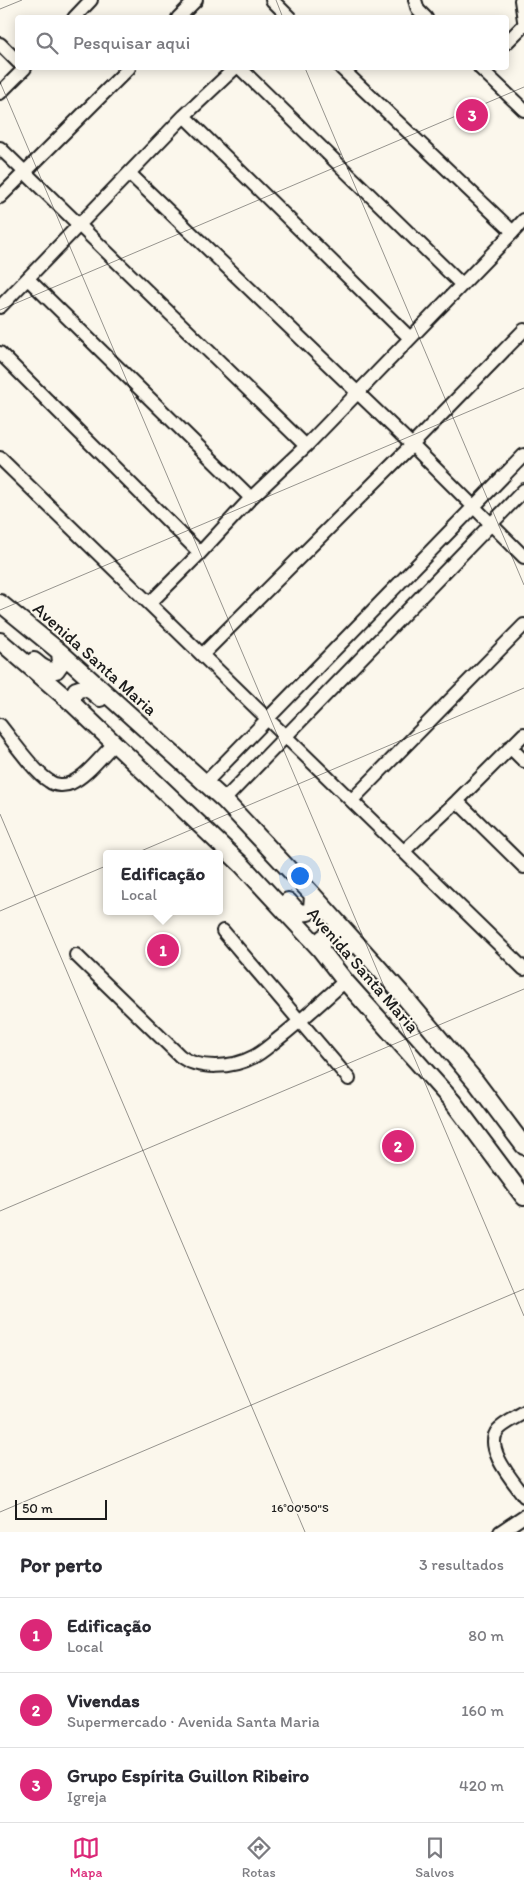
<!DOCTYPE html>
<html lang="pt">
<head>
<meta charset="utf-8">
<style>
  body { margin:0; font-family:Itim,sans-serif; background:#f7f7f7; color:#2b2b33 }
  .scale { position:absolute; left:15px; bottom:12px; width:92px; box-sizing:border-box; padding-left:5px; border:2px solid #1c1c1c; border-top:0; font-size:14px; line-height:18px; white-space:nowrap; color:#1c1c1c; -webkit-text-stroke:4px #fbf7ec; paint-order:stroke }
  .you { position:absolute; left:299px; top:875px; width:18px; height:18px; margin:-12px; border:4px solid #fff; border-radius:50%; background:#1a73e8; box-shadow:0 0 0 8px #1a73e833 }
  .badge { display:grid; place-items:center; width:32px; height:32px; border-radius:50%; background:#db2777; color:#fff; font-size:16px; font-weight:700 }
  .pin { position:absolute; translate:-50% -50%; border:2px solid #fff; box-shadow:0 1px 5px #0006 }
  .popup { position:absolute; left:103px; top:850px; width:120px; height:65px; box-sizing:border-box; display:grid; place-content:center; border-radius:5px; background:#fff; filter:drop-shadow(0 1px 4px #0005); font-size:16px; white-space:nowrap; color:#7c7c81 }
  .popup b { font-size:19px; color:#2b2b33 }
  .popup::after { content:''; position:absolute; left:50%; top:100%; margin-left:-10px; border:10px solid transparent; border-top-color:#fff }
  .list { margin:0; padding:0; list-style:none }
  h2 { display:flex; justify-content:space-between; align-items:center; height:65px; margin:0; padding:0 20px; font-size:21px }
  h2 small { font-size:16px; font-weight:400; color:#7c7c81 }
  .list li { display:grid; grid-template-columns:32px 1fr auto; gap:15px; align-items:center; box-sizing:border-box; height:75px; padding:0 20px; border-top:1px solid #e1e1e2 }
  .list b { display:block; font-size:19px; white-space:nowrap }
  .list p { margin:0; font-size:16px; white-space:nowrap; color:#7c7c81 }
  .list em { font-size:16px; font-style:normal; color:#7c7c81 }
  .icon { flex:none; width:28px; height:28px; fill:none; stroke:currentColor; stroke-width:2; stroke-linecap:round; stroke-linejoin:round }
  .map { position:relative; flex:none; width:524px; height:1532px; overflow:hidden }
  .search { position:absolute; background:#fff; box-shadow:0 2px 12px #0003; left:15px; right:15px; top:15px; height:55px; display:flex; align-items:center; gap:12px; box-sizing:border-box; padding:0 18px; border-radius:5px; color:#7c7c81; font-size:19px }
  .sheet { height:290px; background:#fff }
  nav { display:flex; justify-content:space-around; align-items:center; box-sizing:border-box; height:70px; border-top:1px solid #e1e1e2; background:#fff; font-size:14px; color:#7c7c81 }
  nav a { display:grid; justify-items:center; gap:2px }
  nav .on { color:#db2777 }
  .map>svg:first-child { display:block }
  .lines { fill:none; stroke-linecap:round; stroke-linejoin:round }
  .minor-casing { stroke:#1c1c1c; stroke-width:16 }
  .major-casing { stroke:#1c1c1c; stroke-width:20 }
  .minor { stroke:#fbf7ec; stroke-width:12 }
  .major { stroke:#fbf7ec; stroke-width:16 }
  .ticks { fill:none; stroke:#1c1c1c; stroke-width:1; stroke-opacity:0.45 }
  .labels { text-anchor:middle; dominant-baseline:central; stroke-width:4; stroke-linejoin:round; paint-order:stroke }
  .street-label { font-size:18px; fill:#1c1c1c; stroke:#fbf7ec }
  .ticks-label { font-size:12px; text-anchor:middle; fill:#1c1c1c; stroke:#fbf7ec; stroke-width:4; stroke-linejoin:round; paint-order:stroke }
</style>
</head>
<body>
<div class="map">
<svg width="524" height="1532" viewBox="0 0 524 1532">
  <rect width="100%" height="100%" fill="#fbf7ec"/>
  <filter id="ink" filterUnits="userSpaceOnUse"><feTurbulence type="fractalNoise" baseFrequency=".02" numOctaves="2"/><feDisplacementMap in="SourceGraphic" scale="10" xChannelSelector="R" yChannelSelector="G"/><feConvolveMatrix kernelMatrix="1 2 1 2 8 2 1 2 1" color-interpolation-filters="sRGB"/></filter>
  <g filter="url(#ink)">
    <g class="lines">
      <g class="minor-casing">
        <path id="minor" d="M272 0 290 18
          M415 0 418 10 426 18
          M521 0 524 20
          M74 18 91 0
          M178 18 196 0
          M506 43 524 25
          M0 44 18 62
          M240 68 462 285
          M341 68 513 232 524 220
          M480 68 524 110
          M0 93 25 68
          M184 116 410 338
          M0 148 306 446
          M130 174 412 445 524 557
          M0 197 129 68
          M28 279 251 498
          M0 307 184 116 235 68
          M0 353 200 553
          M0 458 524 969
          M150 603 200 553 251 498 306 446 513 232
          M202 655 412 445 524 330
          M0 725C12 740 34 772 49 781 55 786 65 786 71 783 88 775 101 756 115 743
          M510 747 524 761
          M206 782 524 455
          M224 800 524 490
          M352 800 524 625
          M457 801 524 867
          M404 851 457 801 524 734
          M223 931 349 1079
          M76 955 180 1056C198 1070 233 1068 253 1057 262 1053 270 1045 278 1039 301 1021 323 1001 345 981
          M524 1413C516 1418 504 1423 498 1430 483 1448 514 1482 524 1496
          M500 1532 524 1516"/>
      </g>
      <g class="major-casing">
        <path id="major" d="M0 603 60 652 224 800 313 895 402 994 476 1082 524 1146
          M0 641 73 704 242 865 320 949 345 981 453 1102 524 1197
          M34 661C41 667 46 672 56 670L61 663 60 652
          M73 704V696L76 690C87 685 92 691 100 698
          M288 901 299 913 308 912 312 908 313 895
          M320 949 323 938 331 933 339 935 349 946"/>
      </g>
      <use href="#minor" class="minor"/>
      <use href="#major" class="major"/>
    </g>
  </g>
  <path class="ticks" d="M276 0 283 18M0 9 22 0M305 68 524 585M0 82 524 1316M0 310 524 87M0 610 524 388M0 814 305 1532M0 911 524 688M0 1211 524 989M0 1512 524 1289"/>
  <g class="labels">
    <g class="street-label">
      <text transform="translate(95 659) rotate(42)">Avenida Santa Maria</text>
      <text transform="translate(363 970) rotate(49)">Avenida Santa Maria</text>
    </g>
  </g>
  <g class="ticks-label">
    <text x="300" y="1512">16°00'50"S</text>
  </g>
</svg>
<div class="scale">50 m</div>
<div class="you"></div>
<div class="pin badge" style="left:163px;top:950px">1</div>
<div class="popup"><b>Edificação</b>Local</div>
<div class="pin badge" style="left:398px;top:1146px">2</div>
<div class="pin badge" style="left:472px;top:115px">3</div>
<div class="search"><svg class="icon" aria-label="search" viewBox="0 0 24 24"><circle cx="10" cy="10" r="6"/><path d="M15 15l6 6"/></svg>Pesquisar aqui</div>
</div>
<section class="sheet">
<h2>Por perto<small>3 resultados</small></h2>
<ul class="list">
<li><span class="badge">1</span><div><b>Edificação</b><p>Local</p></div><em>80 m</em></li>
<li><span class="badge">2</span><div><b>Vivendas</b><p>Supermercado · Avenida Santa Maria</p></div><em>160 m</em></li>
<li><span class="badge">3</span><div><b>Grupo Espírita Guillon Ribeiro</b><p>Igreja</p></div><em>420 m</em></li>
</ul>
</section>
<nav>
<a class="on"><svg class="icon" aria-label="map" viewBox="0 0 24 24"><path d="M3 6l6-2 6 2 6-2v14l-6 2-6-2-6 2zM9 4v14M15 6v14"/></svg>Mapa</a>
<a><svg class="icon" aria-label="directions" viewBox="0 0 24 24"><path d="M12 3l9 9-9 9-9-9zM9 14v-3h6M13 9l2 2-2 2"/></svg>Rotas</a>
<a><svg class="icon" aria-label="saved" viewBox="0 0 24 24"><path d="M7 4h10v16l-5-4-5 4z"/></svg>Salvos</a>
</nav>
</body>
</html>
